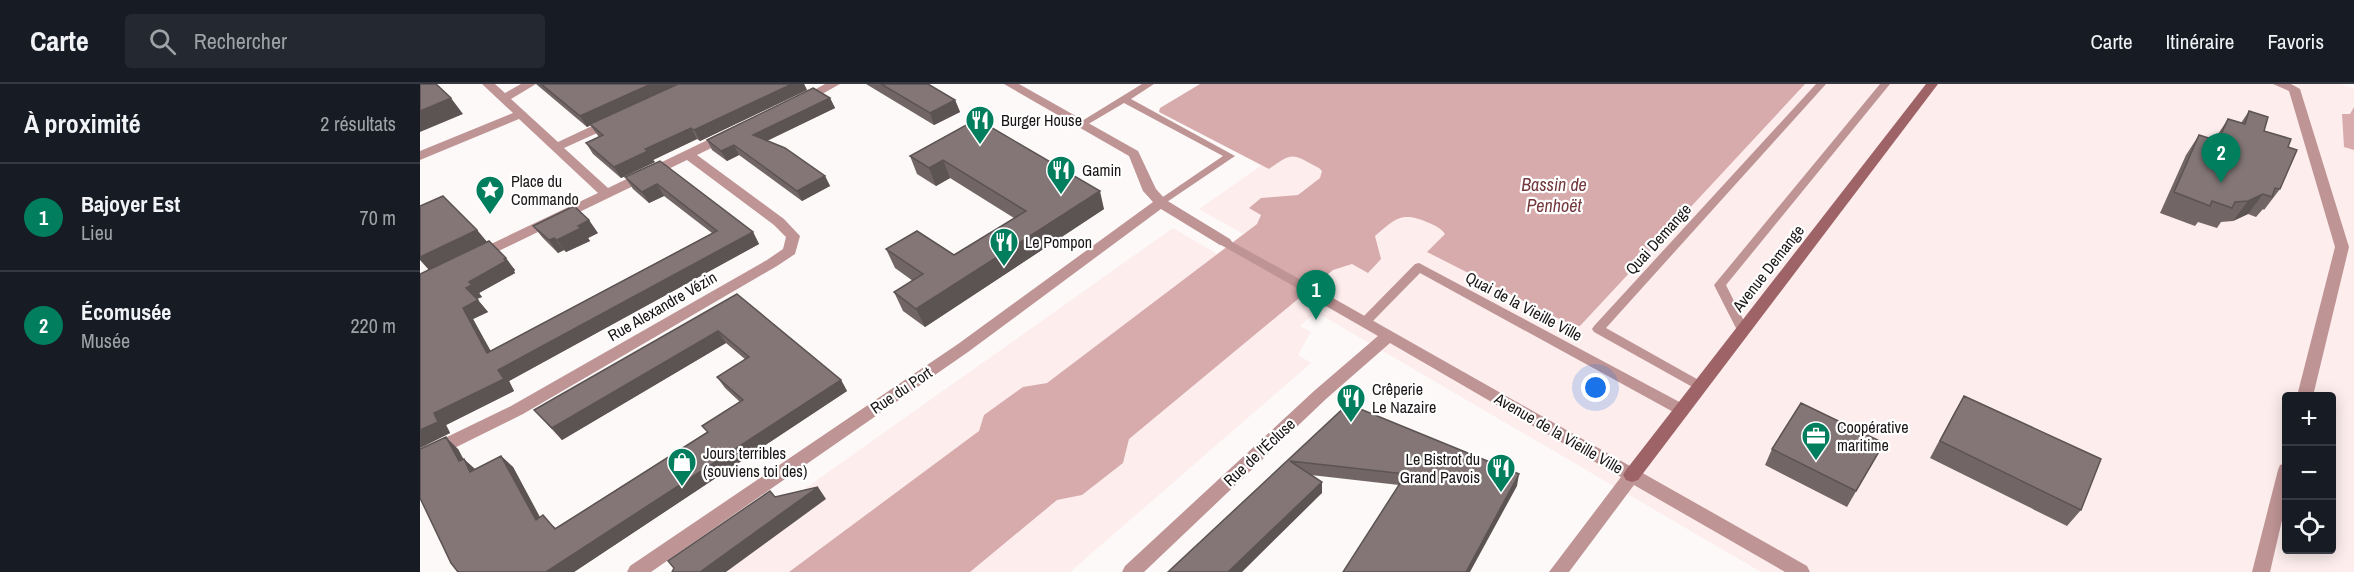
<!DOCTYPE html>
<html lang="fr">
<head>
<meta charset="utf-8">
<style>
  body { margin:0; font-family:"Archivo Narrow",sans-serif; background:#242831; color:#f1f3f6 }
  .controls { position:absolute; right:18px; bottom:18px; display:grid; overflow:hidden; border-radius:6px; box-shadow:0 3px 15px #0003 }
  .controls button { width:54px; height:54px; display:grid; place-items:center; padding:0; border:0; border-bottom:2px solid #363941; background:#171b24; color:#f1f3f6; font:30px sans-serif }
  .you { position:absolute; left:1176px; top:304px; width:21px; height:21px; margin:-15px; border:4px solid #fff; border-radius:50%; background:#1a73e8; box-shadow:0 0 0 9px #1a73e833 }
  .badge { display:grid; place-items:center; width:39px; height:39px; border-radius:50%; background:#007e5d; color:#fff; font-size:20px; font-weight:700 }
  .pin { position:absolute; translate:-50% -50px; filter:drop-shadow(0 2px 3px #0008) }
  .pin::after { content:''; position:absolute; top:32px; width:21px; height:18px; background:inherit; clip-path:polygon(0 0,100% 0,50% 100%) }
  .list { margin:0; padding:0; list-style:none }
  h2 { display:flex; justify-content:space-between; align-items:center; height:78px; margin:0; padding:0 24px; font-size:26px }
  h2 small { font-size:20px; font-weight:400; color:#9ea1a6 }
  .list li { display:grid; grid-template-columns:39px 1fr auto; gap:18px; align-items:center; box-sizing:border-box; height:108px; padding:0 24px; border-top:2px solid #363941 }
  .list b { display:block; font-size:22px; white-space:nowrap }
  .list p { margin:0; font-size:20px; white-space:nowrap; color:#9ea1a6 }
  .list em { font-size:20px; font-style:normal; color:#9ea1a6 }
  .icon { flex:none; width:33px; height:33px; fill:none; stroke:currentColor; stroke-width:2; stroke-linecap:round; stroke-linejoin:round }
  .map { position:relative; flex:none; width:1934px; height:488px; overflow:hidden }
  header { display:flex; align-items:center; gap:36px; box-sizing:border-box; height:84px; padding:0 30px; background:#171b24; border-bottom:2px solid #363941 }
  header strong { font-size:28px }
  nav { display:flex; gap:33px; margin-inline-start:auto; font-size:21px }
  .search { width:420px; height:54px; background:#242831; display:flex; align-items:center; gap:15px; box-sizing:border-box; padding:0 21px; border-radius:6px; color:#9ea1a6; font-size:22px }
  main { display:flex }
  aside { flex:1; background:#171b24 }
  .map>svg:first-child { display:block }
  .built { fill:#fdeded; fill-rule:evenodd }
  .water { fill:#d7aaab }
  .lines { fill:none; stroke-linecap:round; stroke-linejoin:round }
  .lane { fill:#bf9495; fill-rule:evenodd }
  .street { fill:#bf9495; fill-rule:evenodd }
  .secondary { fill:#9e6366; fill-rule:evenodd }
  .wall { fill:#726565 }
  .shaded-wall { fill:#5c5353 }
  .building { fill:#847676; stroke:#5c5353; stroke-width:1.5 }
  .labels { text-anchor:middle; dominant-baseline:central; stroke-width:4.5; stroke-linejoin:round; paint-order:stroke }
  .poi-label { font-size:16px; fill:#1b1616; stroke:#fff; text-anchor:start }
  .street-label { font-size:16px; fill:#1b1616; stroke:#fff }
  .water-label { font-size:18px; font-style:italic; fill:#73383c; stroke:#fff }
</style>
</head>
<body>
<header>
<strong>Carte</strong>
<div class="search"><svg class="icon" aria-label="search" viewBox="0 0 24 24"><circle cx="10" cy="10" r="6"/><path d="M15 15l6 6"/></svg>Rechercher</div>
<nav><a>Carte</a><a>Itinéraire</a><a>Favoris</a></nav>
</header>
<main>
<aside>
<h2>À proximité<small>2 résultats</small></h2>
<ul class="list">
<li><span class="badge">1</span><div><b>Bajoyer Est</b><p>Lieu</p></div><em>70 m</em></li>
<li><span class="badge">2</span><div><b>Écomusée</b><p>Musée</p></div><em>220 m</em></li>
</ul>
</aside>
<div class="map">
<svg width="1934" height="488" viewBox="0 0 1934 488">
  <rect width="100%" height="100%" fill="#fdf9f9"/>
  <path class="built" d="M1385 0H1920L1934 4V23L1930 31 1922 30 1924 62 1934 66V488H1341L896 228 880 242 891 248 878 271 891 279 650 488H550L637 416 662 411 703 379 709 355 913 186 932 180 955 152 974 135 994 132 1021 145 1026 149 1007 168 1153 242H1160ZM1866 312H1912V466H1866Z
    M868 71H874L899 84 902 87 900 94 878 111 841 114V131L837 140 823 150 779 125 842 81 849 85Z
    M753 144 797 170 627 299 603 303 565 331 559 347 369 488H267Z"/>
  <path class="water" d="M780 0H1385L1160 242H1153L1007 168 1025 150C1021 144 1016 142 1009 139 982 127 976 134 955 152L961 175 948 189 932 180 913 186 709 355 703 379 662 411 637 416 550 488H369L559 347 564 331 603 303 627 299 837 140 841 131 829 124 841 114 878 111 900 94 902 87 899 84C872 70 874 67 849 85L739 28 740 24Z
    M1934 23V66L1924 63 1922 30H1930Z"/>
  <g class="lines">
    <path class="lane" d="M722 0H734L711 15 815 72 741 122 737 121 736 119 737 117 803 72 704 19 665 42 662 43 657 40Z
      M1396 0H1406L1186 244 1284 299 1286 302 1284 305H1276L1174 248 1172 245 1174 242Z
      M1460 0H1470L1306 201 1329 247 1327 250H1319L1294 201Z
      M805 154 901 207 903 210 897 214 893 213 801 161 799 158Z
      M999 179 1267 322 1268 326 1267 330H1257L1000 189 949 241H941L939 238 941 235 995 180Z"/>
    <path class="street" d="M62 0H75L85 9 101 0H116L91 15 138 58 187 35H195V41L144 64 188 104 302 49H310L312 52 310 55 277 71 364 135 380 152 375 170 357 182 103 330 0 381V366L91 322 347 176 363 165 366 153 354 141 267 76 62 175H52L50 172 52 169 178 109 99 35 0 76V67L93 29Z
      M405 0H420L386 19 382 20 376 16Z
      M584 0H599L718 67 736 105 746 116 810 155 812 158 810 161H800L741 125 548 268 231 488H207L210 482 538 260 733 118 723 107 709 72Z
      M1853 0H1871L1880 5 1929 163 1893 312H1877L1915 163 1869 7Z
      M897 205 1387 482 1390 488H1365L1214 401 1149 488H1129L1201 393 970 259 906 315 724 488H702L705 482 894 307 958 252 892 214 890 210 892 206Z
      M1866 379V419L1850 488H1832L1858 386 1860 381Z"/>
    <path class="secondary" d="M1506 0H1518L1218 396 1212 398 1206 396 1203 391 1206 386Z"/>
  </g>
  <path class="wall" d="M116 0H384L387 6 280 57 277 55 233 76 235 78 201 94 173 70 166 59 179 53 170 41 167 43Z
    M446 0H508L535 16 540 28 514 41Z
    M410 14 415 24 347 57 405 92 410 102 382 117 319 71 307 77 292 66 287 56Z
    M1829 27 1844 47 1868 63 1860 105 1844 126 1843 125 1836 133 1828 130 1813 137 1801 138 1797 144 1778 138 1775 142 1740 129 1766 71 1779 51 1794 56 1808 35 1821 39Z
    M557 35 684 125 505 243 483 227 474 208 493 197 475 184 466 165 534 171 594 134 530 94 516 102 497 90 490 72Z
    M240 77 333 148 339 160 89 297 94 307 26 341 30 349 0 364V192L57 146 67 158 95 186 94 187 95 189 59 209 62 213 57 215 68 228 53 235 70 267 292 149 244 112 229 119 213 105 205 93Z
    M113 142 178 149 168 154 170 157 146 168 144 166 138 169 123 154Z
    M317 210 421 296 427 307 154 488 0 414 38 365 43 375 55 385 81 372 93 383 120 433 136 444 287 348 282 342 320 318 305 304 297 293 326 276 306 259 142 356 114 326Z
    M1544 312 1661 426 1647 442 1510 374 1534 329Z
    M928 320 1097 402 979 401 891 391 902 398V409L748 488Z
    M1464 359 1427 423 1345 381 1352 365Z"/>
  <path class="shaded-wall" d="M231 0H261L167 43 160 32Z
    M372 0H384L387 6 280 57 274 46Z
    M31 14 43 30 0 48V27Z
    M410 14 415 24 338 61 333 51Z
    M535 16 540 28 514 41 510 29Z
    M271 44 277 55 233 76 235 78 201 94 194 83 225 65Z
    M314 61 319 71 307 77 301 67Z
    M523 76 530 94 516 102 509 84Z
    M405 92 410 102 382 117 377 107Z
    M237 100 244 112 229 119 222 108Z
    M680 107 684 125 505 243 496 225Z
    M1843 110 1828 130 1813 137 1828 117Z
    M169 136 178 149 168 154 170 157 146 168 137 156 158 142Z
    M57 146 67 158 9 186 0 176V173Z
    M333 148 339 160 89 297 94 307 26 341 30 349 0 364V346L14 329 78 286Z
    M134 154 144 166 138 169 129 156Z
    M86 174 95 186 94 187 95 189 59 209 62 213 56 215 46 204 49 198Z
    M58 216 68 228 53 235 78 280 67 269 43 224Z
    M298 247 306 259 142 356 132 344Z
    M421 296 427 307 154 488H126Z
    M26 353 38 365 50 387 44 375 56 386 62 399 39 377Z
    M81 372 93 383 127 447 116 436Z
    M1099 390 1097 402 1050 488H1046Z
    M902 398V409L822 488H808Z
    M398 403 406 415 306 488H280Z"/>
  <path class="building" d="M0 0H16L31 14 0 27Z
    M121 0H231L160 32Z
    M258 0H372L274 46 271 44 225 65 228 67 194 83 166 59 183 51 170 40Z
    M461 0H508L535 16 510 29Z
    M393 4 410 14 333 51 365 64 405 92 377 107 314 61 301 67 287 56Z
    M1829 27 1848 33 1844 47 1871 55 1868 63 1877 66 1860 105 1855 104 1852 113 1843 110 1828 117 1815 118 1812 124 1792 117 1790 122 1754 108 1779 51 1798 57 1808 35 1825 40Z
    M557 35 680 107 496 225 474 208 503 190 466 165 497 147 534 171 606 127 523 76 509 84 490 72Z
    M240 77 333 148 78 286 84 295 14 329 18 338 0 346V190L69 157 86 174 84 175 86 177 49 198 52 201 46 204 58 216 43 224 67 269 297 147 237 100 222 108 205 93Z
    M23 112 57 146 0 173V122Z
    M154 122 169 136 158 142 161 144 137 156 134 154 129 156 113 142Z
    M317 210 421 296 126 488H38L31 479 0 414V365L26 353 39 377 44 375 50 388 81 372 116 436 123 431 135 445 288 348 282 342 323 316 297 293 329 273 298 247 132 344 114 326Z
    M1544 312 1681 375 1661 426 1520 357Z
    M1381 319 1464 359 1436 407 1352 365Z
    M928 320 1099 390 1046 488H923L986 390 870 377 902 398 808 488H748Z
    M398 403 280 488H252L254 484 248 477 350 407 355 413Z"/>
  <defs>
    <g id="restaurant-pin" transform="scale(1.5)"><path d="M0 17L-7.5 6A9.5 9.5 0 1 1 7.5 6Z" fill="#007e5d" stroke="#fff"/><path d="M-5-6h1v4h1v-4h1v4h1v-4h1v5L-1.5 .5V6h-2V.5L-5-1ZM5-6V6H3V1.5H1.5Q1.5-4 5-6Z" fill="#fff"/></g>
    <g id="sight-pin" transform="scale(1.5)"><path d="M0 17L-7.5 6A9.5 9.5 0 1 1 7.5 6Z" fill="#007e5d" stroke="#fff"/><path d="M0-6L1.8-2.2L6-1.7L2.9 1.2L3.7 5.4L0 3.3L-3.7 5.4L-2.9 1.2L-6-1.7L-1.8-2.2Z" fill="#fff"/></g>
    <g id="office-pin" transform="scale(1.5)"><path d="M0 17L-7.5 6A9.5 9.5 0 1 1 7.5 6Z" fill="#007e5d" stroke="#fff"/><path d="M-6-3h4V-5.5h4V-3h4V5H-6ZM-1-4.5V-3h2v-1.5ZM-6 0V1H6V0Z" fill="#fff"/></g>
    <g id="shop-pin" transform="scale(1.5)"><path d="M0 17L-7.5 6A9.5 9.5 0 1 1 7.5 6Z" fill="#007e5d" stroke="#fff"/><path d="M-5-2.5h2.3a2.7 3.5 0 0 1 5.4 0H5L5.5 6h-11ZM-1.5-2.5h3a1.5 2.3 0 0 0-3 0Z" fill="#fff"/></g>
  </defs>
  <g fill-rule="evenodd">
    <use href="#restaurant-pin" x="560" y="36"/>
    <use href="#restaurant-pin" x="641" y="86"/>
    <use href="#sight-pin" x="70" y="106"/>
    <use href="#restaurant-pin" x="584" y="158"/>
    <use href="#restaurant-pin" x="931" y="314"/>
    <use href="#office-pin" x="1396" y="352"/>
    <use href="#shop-pin" x="262" y="378"/>
    <use href="#restaurant-pin" x="1081" y="384"/>
  </g>
  <g class="labels">
    <g class="poi-label">
      <text x="581" y="36">Burger House</text>
      <text x="662" y="86">Gamin</text>
      <text x="91" y="97">Place du<tspan x="91" dy="18">Commando</tspan></text>
      <text x="605" y="158">Le Pompon</text>
      <text x="952" y="305">Crêperie<tspan x="952" dy="18">Le Nazaire</tspan></text>
      <text x="1417" y="343">Coopérative<tspan x="1417" dy="18">maritime</tspan></text>
      <text x="283" y="369">Jours terribles<tspan x="283" dy="18">(souviens toi des)</tspan></text>
      <text x="1060" y="375" text-anchor="end">Le Bistrot du<tspan x="1060" dy="18">Grand Pavois</tspan></text>
    </g>
    <g class="street-label">
      <text transform="translate(1238 155) rotate(-48)">Quai Demange</text>
      <text transform="translate(1348 184) rotate(-52)">Avenue Demange</text>
      <text transform="translate(242 222) rotate(-30)">Rue Alexandre Vézin</text>
      <text transform="translate(1104 222) rotate(28)">Quai de la Vieille Ville</text>
      <text transform="translate(481 306) rotate(-34)">Rue du Port</text>
      <text transform="translate(1139 349) rotate(30)">Avenue de la Vieille Ville</text>
      <text transform="translate(839 368) rotate(-43)">Rue de l'Écluse</text>
    </g>
    <g class="water-label">
      <text x="1134" y="100">Bassin de<tspan x="1134" dy="21">Penhoët</tspan></text>
    </g>
  </g>
</svg>
<div class="controls">
<button>+</button>
<button>−</button>
<button><svg class="icon" aria-label="locate" viewBox="0 0 24 24"><circle cx="12" cy="12" r="6"/><path d="M12 2v4M12 18v4M2 12h4M18 12h4"/></svg></button>
</div>
<div class="you"></div>
<div class="pin badge" style="left:896px;top:236px">1</div>
<div class="pin badge" style="left:1801px;top:99px">2</div>
</div>
</main>
</body>
</html>
